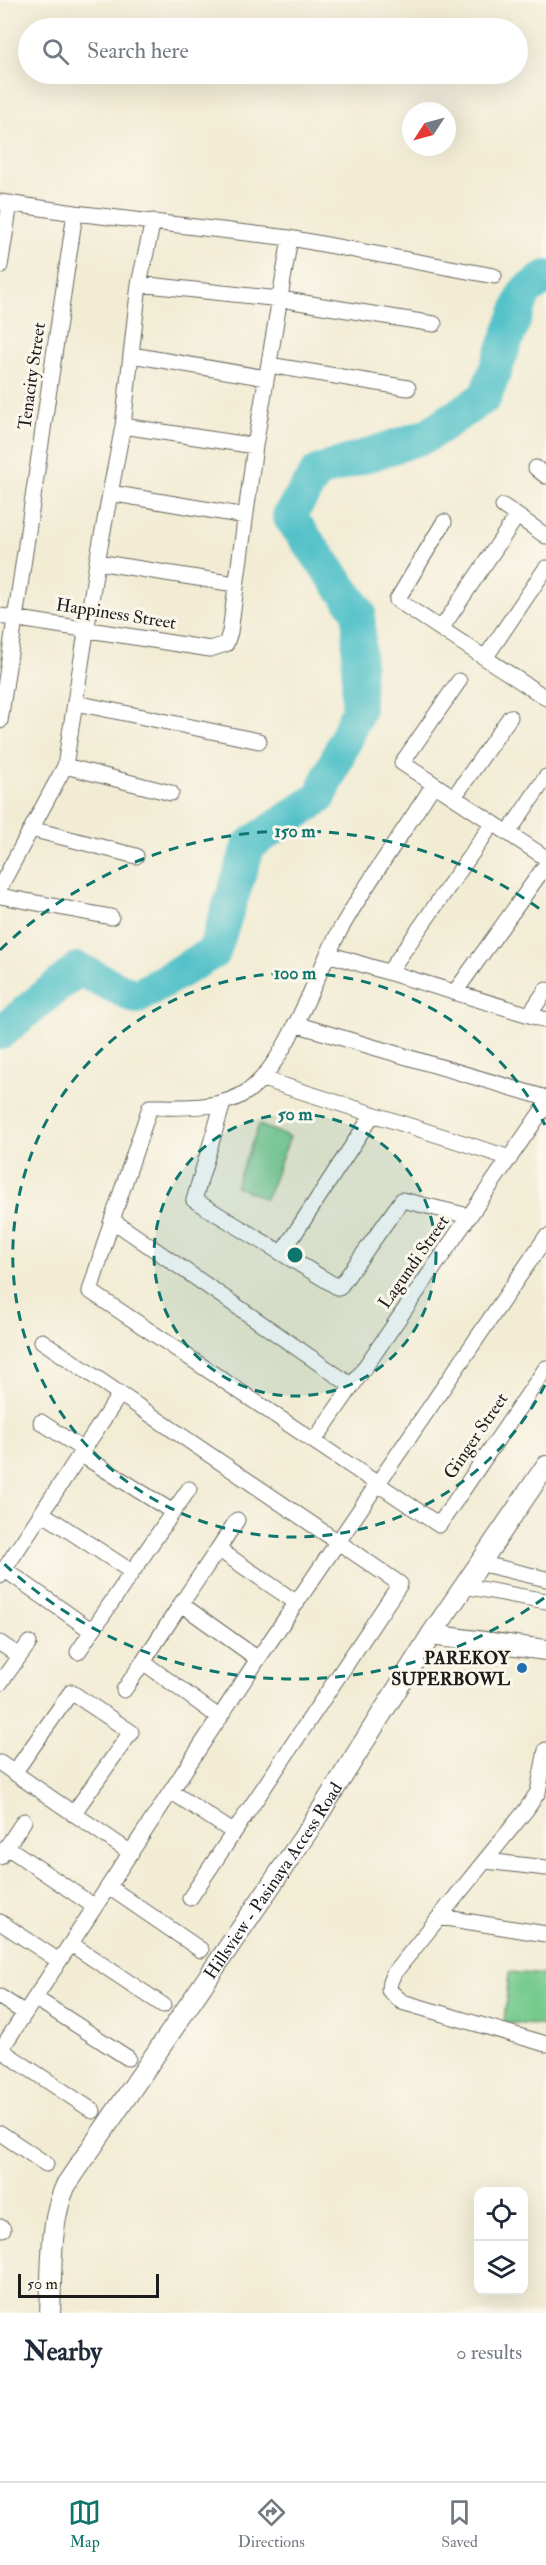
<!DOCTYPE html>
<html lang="en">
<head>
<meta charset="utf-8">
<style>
  body { margin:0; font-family:"IM FELL Double Pica",serif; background:#f6f6f7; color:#1f2937 }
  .controls { position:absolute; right:18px; bottom:18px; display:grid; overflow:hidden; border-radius:12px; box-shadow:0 6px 24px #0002 }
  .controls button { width:54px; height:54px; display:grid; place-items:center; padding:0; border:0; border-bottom:2px solid #e0e1e3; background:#fff; color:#1f2937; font:30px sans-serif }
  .compass { position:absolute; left:402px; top:102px; width:54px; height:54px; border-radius:50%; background:#fff; box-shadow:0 6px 24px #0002; rotate:234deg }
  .scale { position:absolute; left:18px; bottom:15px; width:141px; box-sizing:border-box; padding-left:6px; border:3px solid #1c1c1c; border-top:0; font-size:16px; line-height:21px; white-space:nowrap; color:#1c1c1c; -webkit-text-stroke:4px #fbf7ec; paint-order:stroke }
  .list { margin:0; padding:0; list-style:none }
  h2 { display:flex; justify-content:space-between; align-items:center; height:78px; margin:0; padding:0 24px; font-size:26px }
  h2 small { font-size:20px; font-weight:400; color:#747a83 }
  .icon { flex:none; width:33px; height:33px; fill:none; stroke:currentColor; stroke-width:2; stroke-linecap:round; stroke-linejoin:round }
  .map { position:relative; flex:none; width:546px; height:2313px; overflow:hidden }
  .search { position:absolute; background:#fff; box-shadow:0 6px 24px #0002; left:18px; right:18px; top:18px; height:66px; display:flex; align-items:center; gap:15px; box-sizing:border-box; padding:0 21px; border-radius:33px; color:#747a83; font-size:22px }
  .sheet { height:168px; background:#fff }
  nav { display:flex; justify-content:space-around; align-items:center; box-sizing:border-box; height:84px; border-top:2px solid #e0e1e3; background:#fff; font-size:16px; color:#747a83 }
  nav a { display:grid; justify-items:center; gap:3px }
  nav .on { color:#0f766e }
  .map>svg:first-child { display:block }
  .green { fill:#75ca8d; stroke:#487354; stroke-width:1.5 }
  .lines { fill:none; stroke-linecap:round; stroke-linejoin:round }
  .river { stroke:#54c2c9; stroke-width:34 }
  .minor-casing { stroke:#67655c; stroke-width:17 }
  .tertiary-casing { stroke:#67655c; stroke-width:22 }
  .minor { stroke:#fff; stroke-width:15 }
  .tertiary { stroke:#fff; stroke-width:20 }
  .ring { fill:none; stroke:#0f766e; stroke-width:3; stroke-dasharray:10 8 }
  .poi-dot { fill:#1f6fb2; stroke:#fbf7ec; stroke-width:2 }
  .labels { text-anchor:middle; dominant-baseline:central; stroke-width:6; stroke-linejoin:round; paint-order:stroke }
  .street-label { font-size:18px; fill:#1c1c1c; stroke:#fbf7ec }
  .poi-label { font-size:18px; font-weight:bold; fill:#1c1c1c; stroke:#fbf7ec; text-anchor:end }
  .centre { fill:#0f766e; stroke:#fbf7ec; stroke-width:3 }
  .ring-label { font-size:18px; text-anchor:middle; font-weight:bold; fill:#0f766e; stroke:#fbf7ec; stroke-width:6; stroke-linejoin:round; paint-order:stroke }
</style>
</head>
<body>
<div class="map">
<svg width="546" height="2313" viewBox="0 0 546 2313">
  <rect width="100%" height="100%" fill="#fbf7ec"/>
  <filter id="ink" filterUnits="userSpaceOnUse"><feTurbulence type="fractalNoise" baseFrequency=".0167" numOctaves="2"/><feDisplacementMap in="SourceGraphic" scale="12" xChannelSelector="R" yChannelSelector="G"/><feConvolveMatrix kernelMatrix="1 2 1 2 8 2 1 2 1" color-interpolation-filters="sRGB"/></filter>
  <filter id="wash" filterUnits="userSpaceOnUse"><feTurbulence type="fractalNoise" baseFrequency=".008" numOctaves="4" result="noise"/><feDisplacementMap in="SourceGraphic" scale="24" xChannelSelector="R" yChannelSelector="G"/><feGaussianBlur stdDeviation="1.35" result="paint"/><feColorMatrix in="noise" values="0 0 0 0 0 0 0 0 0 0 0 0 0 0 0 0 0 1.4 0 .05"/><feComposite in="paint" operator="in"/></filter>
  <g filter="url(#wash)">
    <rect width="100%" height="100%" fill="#f2ecd4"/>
    <path class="green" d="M259 1125 290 1137 266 1199 235 1186Z
      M509 1972 546 1975V2026L504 2022Z"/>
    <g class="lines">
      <path class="river" d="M0 1033 78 969 136 997 214 952 249 845 320 797 358 710 359 612 289 516 317 472 426 436 485 397 525 292 546 277"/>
    </g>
  </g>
  <g filter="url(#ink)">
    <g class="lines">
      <g class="minor-casing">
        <path id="minor" d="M0 202 75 213 290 238 494 276
          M0 266 10 203
          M139 284 280 299 434 324
          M132 355 266 378
          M269 365 408 388
          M123 426 255 446
          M536 468 546 476
          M110 493 245 516
          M503 506 546 536
          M444 522 397 600 546 698
          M97 562 235 584
          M0 616 210 649 226 644 230 632 255 446 290 238
          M441 629 517 516
          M485 658 546 568
          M459 681 402 763 546 858
          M76 703 259 741
          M0 721 75 213
          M65 766 171 793
          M434 784C403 833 368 880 340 930 315 975 288 1062 248 1091 221 1110 182 1107 150 1107L112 1220 90 1291 439 1525 546 1368
          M454 797 510 717
          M31 829 136 856
          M508 833 546 777
          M0 887 65 766 97 562 123 426 139 284 153 221
          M0 896 111 917
          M328 954 546 1020
          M389 972 493 823
          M455 992 546 865
          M529 1015 546 990
          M295 1024 546 1098
          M263 1079 510 1158
          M223 1103 194 1200 339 1288 402 1200 469 1216
          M112 1220 352 1386
          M282 1253 373 1114
          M42 1341 400 1584 190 1898
          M41 1422 82 1449
          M314 1441 546 1105
          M173 1512 189 1489
          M42 1513 132 1572
          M218 1549 237 1520
          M479 1563 546 1579
          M4 1569 92 1631 173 1512 80 1454
          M0 1576 120 1394
          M464 1586 546 1601
          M181 1604 143 1662 220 1718
          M0 1643 19 1656
          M78 1652 92 1631
          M258 1659 181 1604 218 1549 297 1603
          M0 1683 29 1643
          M124 1690 143 1662
          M546 1750 538 1792 526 1810 394 1973 390 1982 389 1990 402 2002 546 2044
          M0 1763 131 1853
          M14 1773 71 1692 131 1732 73 1814
          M172 1792 233 1832
          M7 1847 95 1907
          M0 1857 24 1821
          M486 1861 546 1868
          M109 1887 201 1950
          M440 1917 546 1934
          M0 1922 59 1961
          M71 1944 163 2005
          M0 1997 25 2013
          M35 1998 128 2058
          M1 2050 93 2111
          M0 2051 258 1659 546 1237
          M0 2133 46 2164
          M0 2227 3 2229"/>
      </g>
      <g class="tertiary-casing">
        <g id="tertiary">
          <path d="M431 1635 546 1650"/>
          <path id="s1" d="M50 2313C52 2274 49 2220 66 2185L310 1828 431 1635 546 1466"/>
        </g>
      </g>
      <use href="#minor" class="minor"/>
      <use href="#tertiary" class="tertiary"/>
    </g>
  </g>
  <circle cx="295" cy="1255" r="141" fill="#0f766e" fill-opacity=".12"/>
  <g class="ring">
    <circle cx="295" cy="1255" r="141"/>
    <path d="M545 1385A282 282 0 1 1 545 1125"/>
    <path d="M544 1598A424 424 0 0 1 0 1560M0 950A424 424 0 0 1 544 912"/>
  </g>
  <circle class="poi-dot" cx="522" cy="1668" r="6"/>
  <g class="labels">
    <g class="street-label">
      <text transform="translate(32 376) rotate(-82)">Tenacity Street</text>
      <text transform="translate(116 614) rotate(9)">Happiness Street</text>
      <text transform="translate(414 1262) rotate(-55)">Lagundi Street</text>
      <text transform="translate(476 1436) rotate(-56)">Ginger Street</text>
      <text stroke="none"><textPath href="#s1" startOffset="498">Hillsview - Pasinaya Access Road</textPath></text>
    </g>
    <g class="poi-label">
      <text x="510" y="1658">PAREKOY<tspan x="510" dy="21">SUPERBOWL</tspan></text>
    </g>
  </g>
  <circle cx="295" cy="1255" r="9" class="centre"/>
  <g class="ring-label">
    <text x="295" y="837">150 m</text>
    <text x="295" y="979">100 m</text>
    <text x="295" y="1120">50 m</text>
  </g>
</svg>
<div class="controls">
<button><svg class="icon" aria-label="locate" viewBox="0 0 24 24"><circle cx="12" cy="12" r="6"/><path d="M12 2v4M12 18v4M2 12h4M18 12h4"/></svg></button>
<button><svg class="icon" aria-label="layers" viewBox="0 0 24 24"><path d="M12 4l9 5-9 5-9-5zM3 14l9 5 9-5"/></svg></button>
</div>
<svg class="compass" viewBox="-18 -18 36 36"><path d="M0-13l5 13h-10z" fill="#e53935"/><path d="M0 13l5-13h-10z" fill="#747a83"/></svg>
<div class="scale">50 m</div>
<div class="search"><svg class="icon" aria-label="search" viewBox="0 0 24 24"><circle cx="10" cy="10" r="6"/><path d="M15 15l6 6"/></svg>Search here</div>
</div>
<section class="sheet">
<h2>Nearby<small>0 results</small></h2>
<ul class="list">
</ul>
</section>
<nav>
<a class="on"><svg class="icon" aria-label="map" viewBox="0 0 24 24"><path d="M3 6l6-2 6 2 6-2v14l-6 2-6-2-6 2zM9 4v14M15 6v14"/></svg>Map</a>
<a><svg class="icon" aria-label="directions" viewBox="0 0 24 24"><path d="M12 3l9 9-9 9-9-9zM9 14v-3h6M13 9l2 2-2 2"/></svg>Directions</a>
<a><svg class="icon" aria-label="saved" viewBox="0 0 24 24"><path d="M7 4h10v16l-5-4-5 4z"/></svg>Saved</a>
</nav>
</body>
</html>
